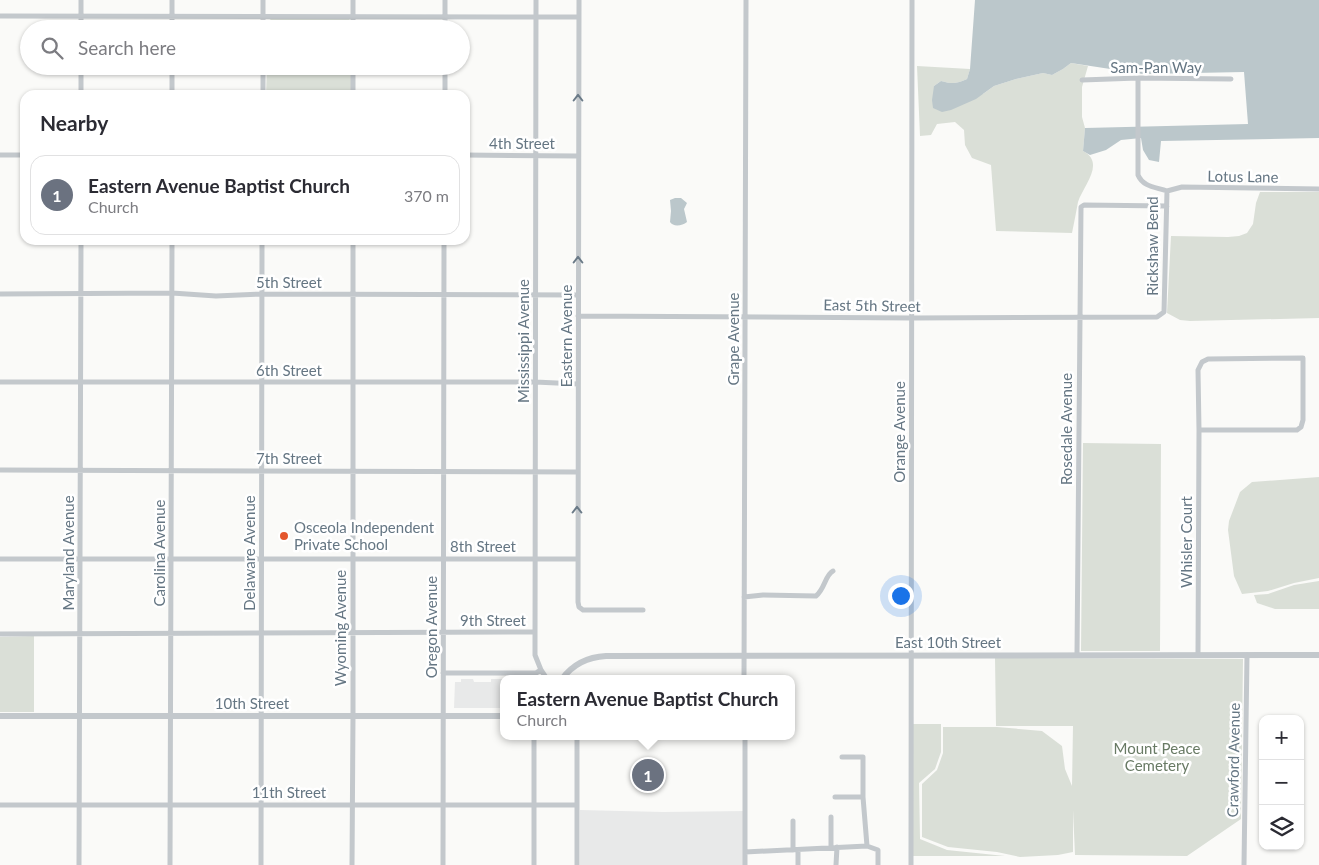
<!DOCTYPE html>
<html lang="en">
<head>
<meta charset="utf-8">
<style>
  body { margin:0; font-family:Lato,sans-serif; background:#f7f7f7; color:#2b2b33 }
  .controls { position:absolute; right:15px; bottom:15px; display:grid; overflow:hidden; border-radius:10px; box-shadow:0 1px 4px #0004 }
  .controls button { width:45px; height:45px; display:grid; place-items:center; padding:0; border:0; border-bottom:1px solid #e1e1e2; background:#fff; color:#2b2b33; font:25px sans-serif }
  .you { position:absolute; left:900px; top:595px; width:18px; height:18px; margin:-12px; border:4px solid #fff; border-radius:50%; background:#1a73e8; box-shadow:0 0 0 8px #1a73e833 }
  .badge { display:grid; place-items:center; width:32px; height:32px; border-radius:50%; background:#e4572e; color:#fff; font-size:16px; font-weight:700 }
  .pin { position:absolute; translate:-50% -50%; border:2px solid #fff; box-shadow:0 1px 5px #0006 }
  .popup { position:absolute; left:500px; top:675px; width:295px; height:65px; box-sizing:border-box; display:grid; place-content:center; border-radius:10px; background:#fff; filter:drop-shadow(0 1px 4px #0005); font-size:16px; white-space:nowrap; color:#7c7c81 }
  .popup b { font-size:19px; color:#2b2b33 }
  .popup::after { content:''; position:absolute; left:50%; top:100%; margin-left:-10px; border:10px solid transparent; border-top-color:#fff }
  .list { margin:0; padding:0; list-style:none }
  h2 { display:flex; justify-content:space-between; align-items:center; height:65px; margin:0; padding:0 20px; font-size:21px }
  h2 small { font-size:16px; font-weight:400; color:#7c7c81 }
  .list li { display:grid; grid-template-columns:32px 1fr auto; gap:15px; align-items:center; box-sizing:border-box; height:80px; margin:0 10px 10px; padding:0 10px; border:1px solid #e1e1e2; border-radius:15px }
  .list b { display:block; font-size:19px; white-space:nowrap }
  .list p { margin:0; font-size:16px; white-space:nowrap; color:#7c7c81 }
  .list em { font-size:16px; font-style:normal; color:#7c7c81 }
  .icon { flex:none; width:28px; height:28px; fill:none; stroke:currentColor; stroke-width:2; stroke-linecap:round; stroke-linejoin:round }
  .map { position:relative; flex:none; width:1319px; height:865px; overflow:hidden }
  .search { position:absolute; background:#fff; box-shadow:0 1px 4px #0004; left:20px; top:20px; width:450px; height:55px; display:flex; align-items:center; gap:12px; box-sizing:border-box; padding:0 18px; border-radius:28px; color:#7c7c81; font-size:19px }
  .panel { position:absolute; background:#fff; box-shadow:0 1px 4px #0004; left:20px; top:90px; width:450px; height:155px; border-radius:15px }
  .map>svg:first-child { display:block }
  .built { fill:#e8e9e9 }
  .green { fill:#dadfd7 }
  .water { fill:#bbc7cb }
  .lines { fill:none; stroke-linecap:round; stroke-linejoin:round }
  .minor { stroke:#c3c8cc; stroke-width:5 }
  .tertiary { stroke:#c3c8cc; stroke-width:6 }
  .oneway { stroke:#6a7a87 }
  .poi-dot { fill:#e4572e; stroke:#fff; stroke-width:2 }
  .labels { text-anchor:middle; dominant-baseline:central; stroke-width:5; stroke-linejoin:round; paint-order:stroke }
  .street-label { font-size:15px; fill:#657683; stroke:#fff }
  .poi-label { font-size:15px; fill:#657683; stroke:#fff; text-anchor:start }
  .park-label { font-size:15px; fill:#687a64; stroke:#fff }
</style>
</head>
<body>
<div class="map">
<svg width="1319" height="865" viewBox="0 0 1319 865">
  <rect width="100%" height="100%" fill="#fafaf8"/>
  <path class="built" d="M461 679H473L474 682H491V679H504V708H454L455 682H461Z
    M580 810 663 812 746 811V865H580Z"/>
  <path class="green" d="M271 19H349L351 21V29H267L268 21Z
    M1071 63 1088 66 1082 87V117L1085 128 1083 151C1106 163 1083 186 1078 202 1076 213 1074 223 1072 233L996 231 991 165 972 158 965 145 964 130 955 122 937 124 931 135 920 136 917 66 970 69 967 79C957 84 951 84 941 81L934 86 983 94 994 86 1016 79 1043 73 1052 75 1063 69Z
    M267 66H351V95H266Z
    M1260 192H1319V318L1190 321 1180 320 1167 313 1171 236 1228 237 1239 236 1247 233 1253 224 1256 203Z
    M1083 443 1161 444 1160 651H1081Z
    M1319 477V578L1294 583 1268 591 1242 594 1234 576 1228 530 1229 521 1240 492 1252 482Z
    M1319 581V609H1275L1257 603 1254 595 1268 594 1294 585Z
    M34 636V712H0V637Z
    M995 658 1243 659 1241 819 1187 856 1075 855 1073 810V852L1058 855 1020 857 997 852 948 847 922 837V784L937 770 943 753V727H997L1042 731 1062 746 1065 769 1072 786 1073 726H996Z
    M913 724H941V752L935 769 919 783 920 839 947 850 1005 856H913Z"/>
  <path class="water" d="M975 0H1319V138L1161 141 1159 162 1149 160 1143 150 1141 138 1121 140 1106 150 1090 155 1083 151 1085 128 1248 124 1244 72 1143 74 1071 63 1063 69 1052 75 1043 73 1016 79 994 86 976 99 951 110 942 112 933 108 932 100 934 86 941 81C951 84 957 84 967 79L970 69Z
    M675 198H681L687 203 684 209 687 222C682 226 673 227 670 222L671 211 670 200Z"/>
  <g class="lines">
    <path class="minor" d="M536 0 535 655 541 670 547 679
      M579 0 578 602 579 607 583 610H643
      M0 16 579 17
      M81 29V0
      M172 29V0
      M263 29V0
      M353 29V0
      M445 29V0
      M1082 80 1138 78 1231 79
      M81 95V66
      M172 95V66
      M263 95V66
      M353 95V66
      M445 95V66
      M0 155H25
      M465 155 578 156
      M1167 191 1182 187 1319 189
      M0 294 172 293 216 296 262 294 578 295
      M578 316 912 318 1157 317 1164 312 1167 191C1156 187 1143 187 1138 175V78
      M1303 358V420L1301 427 1297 430H1199L1198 370 1202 362 1208 359Z
      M0 382H535L578 384
      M0 470 578 472
      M0 559H577
      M744 597 763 595 816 596C825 589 825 575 833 571
      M0 634 535 632
      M1077 654 1081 207 1084 205 1167 206
      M1198 655 1199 430
      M443 673H536L541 670
      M744 679 746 0
      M842 757H863V797L867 846
      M835 797H863
      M0 805H577
      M831 817V847
      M793 850V821
      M798 850V865
      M745 852 867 846 878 850V865
      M79 865 81 240
      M170 865 172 240
      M261 865 262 240
      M352 865 353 716V240
      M443 865 444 240
      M534 865V736
      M577 865V736
      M745 865V736
      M836 865 837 847
      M911 865 912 0
      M1244 865 1247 655"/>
    <path class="tertiary" d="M562 679C573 664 587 657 606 656L1319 655
      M0 716H504"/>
  </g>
  <defs><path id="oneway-chevron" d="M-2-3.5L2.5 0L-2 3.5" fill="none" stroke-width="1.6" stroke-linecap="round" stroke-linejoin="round" transform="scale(1.25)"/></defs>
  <g class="oneway">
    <use href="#oneway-chevron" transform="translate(578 98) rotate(-90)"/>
    <use href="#oneway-chevron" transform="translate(578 260) rotate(-90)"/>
    <use href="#oneway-chevron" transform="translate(577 510) rotate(-90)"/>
  </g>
  <circle class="poi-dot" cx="284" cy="536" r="5"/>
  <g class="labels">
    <g class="street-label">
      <text x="1156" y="67">Sam-Pan Way</text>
      <text x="522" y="143">4th Street</text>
      <text transform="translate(1243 176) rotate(1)">Lotus Lane</text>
      <text transform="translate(1152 246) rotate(-90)">Rickshaw Bend</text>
      <text x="289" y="282">5th Street</text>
      <text transform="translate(872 305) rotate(1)">East 5th Street</text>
      <text transform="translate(566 336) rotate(-90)">Eastern Avenue</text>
      <text transform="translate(733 339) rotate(-90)">Grape Avenue</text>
      <text transform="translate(523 341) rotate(-90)">Mississippi Avenue</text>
      <text x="289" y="370">6th Street</text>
      <text transform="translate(1066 429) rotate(-90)">Rosedale Avenue</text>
      <text transform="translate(899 432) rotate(-90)">Orange Avenue</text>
      <text x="289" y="458">7th Street</text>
      <text transform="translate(1186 542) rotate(-90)">Whisler Court</text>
      <text x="483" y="546">8th Street</text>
      <text transform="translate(68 553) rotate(-90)">Maryland Avenue</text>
      <text transform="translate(159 553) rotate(-90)">Carolina Avenue</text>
      <text transform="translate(249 553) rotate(-90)">Delaware Avenue</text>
      <text x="493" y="620">9th Street</text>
      <text transform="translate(431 627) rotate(-90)">Oregon Avenue</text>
      <text transform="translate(340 628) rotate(-90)">Wyoming Avenue</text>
      <text x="948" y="642">East 10th Street</text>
      <text x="252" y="703">10th Street</text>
      <text transform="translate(1233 760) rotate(-89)">Crawford Avenue</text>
      <text x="289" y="792">11th Street</text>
    </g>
    <g class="poi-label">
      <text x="294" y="527">Osceola Independent<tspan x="294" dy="17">Private School</tspan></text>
    </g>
    <g class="park-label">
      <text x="1157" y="748">Mount Peace<tspan x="1157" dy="17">Cemetery</tspan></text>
    </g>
  </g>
</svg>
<div class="controls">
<button>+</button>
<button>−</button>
<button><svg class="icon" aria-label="layers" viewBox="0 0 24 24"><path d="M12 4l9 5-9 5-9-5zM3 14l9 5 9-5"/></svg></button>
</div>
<div class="you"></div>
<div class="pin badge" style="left:648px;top:775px;background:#6b7280">1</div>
<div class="popup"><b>Eastern Avenue Baptist Church</b>Church</div>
<div class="search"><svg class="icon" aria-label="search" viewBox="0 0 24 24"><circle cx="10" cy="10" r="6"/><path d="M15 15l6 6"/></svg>Search here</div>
<section class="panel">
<h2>Nearby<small></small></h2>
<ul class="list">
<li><span class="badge" style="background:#6b7280">1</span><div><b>Eastern Avenue Baptist Church</b><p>Church</p></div><em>370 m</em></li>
</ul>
</section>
</div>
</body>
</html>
